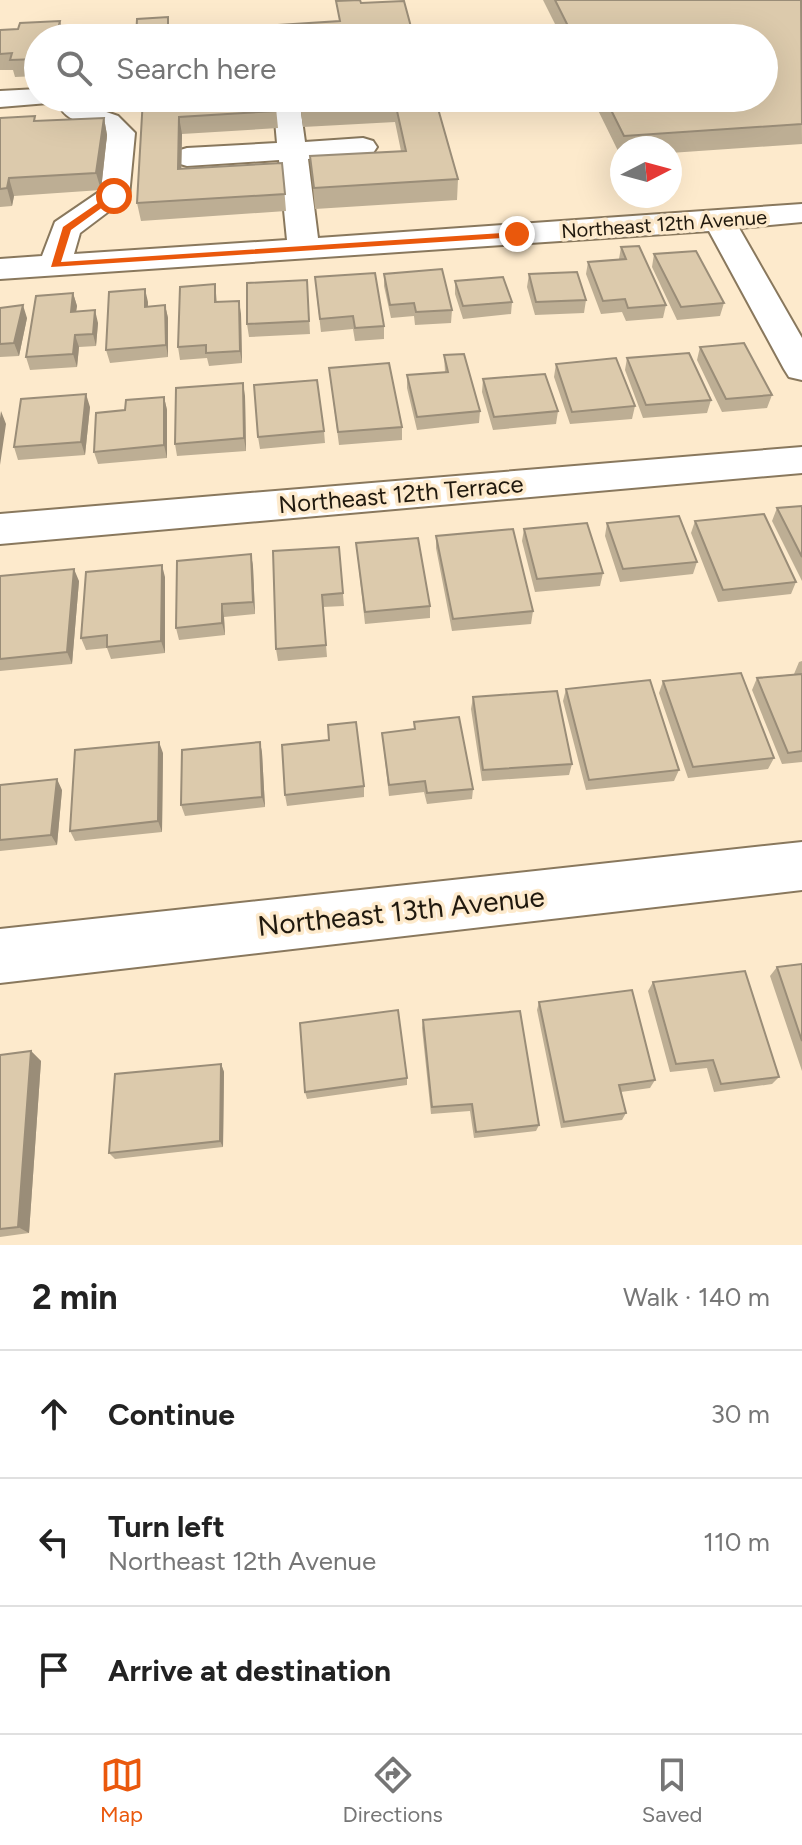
<!DOCTYPE html>
<html lang="en">
<head>
<meta charset="utf-8">
<style>
  body { margin:0; font-family:Figtree,sans-serif; background:#f6f6f6; color:#222 }
  .compass { position:absolute; left:610px; top:136px; width:72px; height:72px; border-radius:50%; background:#fff; box-shadow:0 8px 32px #0002; rotate:84deg }
  .stop { position:absolute; width:24px; height:24px; margin:-18px; border:6px solid #ea580c; border-radius:50%; background:#fff }
  .stop.end { background:#ea580c; border-color:#fff; box-shadow:0 2px 8px #0008 }
  .list { margin:0; padding:0; list-style:none }
  h2 { display:flex; justify-content:space-between; align-items:center; height:104px; margin:0; padding:0 32px; font-size:34px }
  h2 small { font-size:26px; font-weight:400; color:#767676 }
  .list li { display:grid; grid-template-columns:52px 1fr auto; gap:24px; align-items:center; box-sizing:border-box; height:128px; padding:0 32px; border-top:2px solid #e0e0e0 }
  .list b { display:block; font-size:30px; white-space:nowrap }
  .list p { margin:0; font-size:26px; white-space:nowrap; color:#767676 }
  .list em { font-size:26px; font-style:normal; color:#767676 }
  .icon { flex:none; width:44px; height:44px; fill:none; stroke:currentColor; stroke-width:2; stroke-linecap:round; stroke-linejoin:round }
  .map { position:relative; flex:none; width:802px; height:1245px; overflow:hidden }
  .search { position:absolute; background:#fff; box-shadow:0 8px 32px #0002; left:24px; right:24px; top:24px; height:88px; display:flex; align-items:center; gap:20px; box-sizing:border-box; padding:0 28px; border-radius:44px; color:#767676; font-size:30px }
  .sheet { height:488px; background:#fff }
  nav { display:flex; justify-content:space-around; align-items:center; box-sizing:border-box; height:112px; border-top:2px solid #e0e0e0; background:#fff; font-size:22px; color:#767676 }
  nav a { display:grid; justify-items:center; gap:4px }
  nav .on { color:#ea580c }
  .map>svg:first-child { display:block }
  .lines { fill:none; stroke-linecap:round; stroke-linejoin:round }
  .minor-casing { stroke:#89785d; stroke-width:4 }
  .minor { fill:#fff; fill-rule:evenodd }
  .wall { fill:#bdae94 }
  .shaded-wall { fill:#9a8d78 }
  .building { fill:#dccaac; stroke:#9a8d78; stroke-width:2 }
  .route { fill:#ea580c }
  .labels { text-anchor:middle; dominant-baseline:central; stroke-width:7; stroke-linejoin:round; paint-order:stroke }
  .far-street-label { font-size:20px; fill:#20190e; stroke:#fdeacc }
  .street-label { font-size:24px; fill:#20190e; stroke:#fdeacc }
  .near-street-label { font-size:28px; fill:#20190e; stroke:#fdeacc }
</style>
</head>
<body>
<div class="map">
<svg width="802" height="1245" viewBox="0 0 802 1245">
  <rect width="100%" height="100%" fill="#fdeacc"/>
  <g class="lines">
    <g class="minor-casing">
      <path id="minor" d="M38 89V98H51L48 103 0 107V91Z
        M59 98H85L86 105 118 116 135 133 129 196 80 233 74 254 287 240 279 160 187 166 177 163 173 157 177 151 187 148 277 143 273 98H299L305 142 363 138 373 141 377 147 373 153 308 159 318 238 802 204V222L739 228 802 338V380L789 377 784 369 709 231 0 279V259L42 256 55 222 99 192 107 135C90 121 58 123 59 98Z
        M802 447V473L0 544V514Z
        M802 842V890L0 983V929Z"/>
    </g>
    <use href="#minor" class="minor"/>
  </g>
  <path class="wall" d="M543 0H801L802 144 670 153V148H622V157H621L592 98H764V38H562Z
    M0 30 63 33 115 31 116 38H38V76L15 77 13 70H0Z
    M143 98H275L278 128 182 134 181 169 282 163 286 211 141 221 137 203Z
    M299 98H435L458 179 457 200 315 209 310 156 401 151 395 122 303 127Z
    M0 118 37 121 104 118 107 135 101 190 14 196 12 206 0 207Z
    M621 247 666 305 663 318 626 321 622 312 601 314 586 274 588 262 619 259Z
    M654 254 724 303 720 316 677 320 652 267Z
    M384 274 452 310 451 323 415 325 414 316 391 318 384 286Z
    M529 274 586 300 584 313 535 315 527 287Z
    M307 280 310 334 249 337 247 324Z
    M455 281 512 302 511 314 463 319 455 294Z
    M215 284 217 302 241 314 242 363 209 366 207 358 180 360 178 347Z
    M316 290 384 326V339L355 341 353 329 321 332Z
    M73 293 77 306 76 311 98 323 96 346 79 347 77 367 30 370 26 357Z
    M148 302V307L165 305 168 318V357L110 363 106 350Z
    M0 308 27 318 19 356 0 357Z
    M700 347 772 395 767 408 722 412 697 360Z
    M444 355 480 411 479 423 417 430 407 388V375L445 372Z
    M627 358 711 400 707 413 643 418 625 370Z
    M556 364 635 406 632 419 570 424 554 377Z
    M329 368 402 427V440L339 445Z
    M483 379 558 411 556 424 493 430 482 392Z
    M245 396 246 451 177 456 175 444Z
    M164 397 167 410V458L98 464 94 452 125 410Z
    M90 407 85 455 18 460 14 447Z
    M324 431 325 443 260 449 258 437Z
    M802 506V581L772 521 777 508Z
    M695 521 796 582 791 594 718 602 691 533Z
    M607 523 697 562 693 574 620 582 605 536Z
    M524 529 603 573 600 586 535 592 522 541Z
    M436 536 533 611 531 624 452 631 436 548Z
    M356 543 430 606V618L365 624Z
    M339 547 344 606 323 607 327 657 278 661 276 649Z
    M251 554 253 567 255 614 224 617 225 635 179 640 176 628Z
    M0 576 79 581 72 664 0 671Z
    M165 577V653L111 659 107 648 86 650 81 638Z
    M802 661V762L782 764 752 690 757 678 794 674 799 662Z
    M663 681 774 758 768 769 688 778 659 693Z
    M566 689 679 770 674 781 586 790 563 701Z
    M473 697 572 764 569 775 482 781 471 709Z
    M414 722 473 789 472 799 427 804 424 792 389 796 382 733 414 729Z
    M260 742 262 753 265 807 185 816 181 805Z
    M163 753 162 832 75 841 70 831Z
    M0 785 62 790 57 845 0 851Z
    M364 786V797L287 806 285 795Z
    M802 964V1071L770 976 777 967Z
    M653 982 779 1077 772 1084 714 1092 707 1068 670 1072 648 991Z
    M539 1002 655 1080 650 1088 621 1092 626 1113 622 1120 561 1128 537 1010Z
    M423 1020 539 1125 536 1131 474 1138 470 1111 431 1114 422 1028Z
    M31 1051 41 1061 29 1233 0 1237V1055Z
    M221 1064 224 1072 223 1147 115 1159 109 1153Z
    M407 1078V1085L307 1099 305 1092Z"/>
  <path class="shaded-wall" d="M60 21 64 37 57 34Z
    M179 117 182 134 181 186 178 169Z
    M104 118 107 135 101 190 96 173Z
    M9 178 14 196 12 206 7 188Z
    M145 289 148 302 147 320 145 307Z
    M73 293 77 306 74 325 71 312Z
    M239 301 241 314 242 363 240 351Z
    M23 305 27 318 19 356 14 343Z
    M165 305 168 318V357L166 345Z
    M95 310 98 323 96 346 93 334Z
    M75 335 79 347 77 367 73 354Z
    M243 383 245 396 246 451 244 438Z
    M86 394 90 407 85 455 81 442Z
    M164 397 167 410V458L164 445Z
    M1 411 6 424 0 465V418Z
    M251 554 253 567 255 614 253 602Z
    M162 565 165 577V653L161 641Z
    M74 569 79 581 72 664 67 652Z
    M222 604 224 617 225 635 222 623Z
    M159 742 163 753 162 832 158 821Z
    M260 742 262 753 265 807 262 797Z
    M57 779 62 790 57 845 51 835Z
    M31 1051 41 1061 29 1233 18 1227Z
    M221 1064 224 1072 223 1147 220 1141Z"/>
  <path class="building" d="M360 0 361 3 404 1 414 38H264L263 26 340 21 336 1Z
    M555 0H801L802 124 624 136 605 98H764V38H574Z
    M168 17V31L242 26 243 38H136L137 19Z
    M60 21 57 34 115 31 114 38H38V59L10 60 12 53 0 54V30L18 29 20 23Z
    M143 98H275L276 111 179 117 178 169 282 163 285 194 137 203Z
    M300 98H435L458 179 314 188 310 156 406 151 395 102 301 107Z
    M35 116 34 121 104 118 96 173 9 178 7 188 0 189V118Z
    M639 246 666 305 628 308 625 299 603 301 588 262 626 259 621 247Z
    M696 251 724 303 681 307 654 254Z
    M442 269 452 310 416 312 414 303 390 305 384 274Z
    M577 272 586 300 536 302 529 274Z
    M375 273 384 326 355 328 353 316 320 319 315 277Z
    M503 277 512 302 463 306 455 281Z
    M307 280 309 321 247 324V283Z
    M215 284V302L239 301 240 351 206 353V345L178 347 180 287Z
    M145 289V307L165 305 166 345 106 350 109 292Z
    M73 293 71 312 95 310 93 334 75 335 73 354 26 357 36 296Z
    M23 305 14 343 0 344V308Z
    M744 343 772 395 726 399 700 347Z
    M689 353 711 400 646 405 627 358Z
    M464 354 480 411 417 417 407 375 448 372 444 355Z
    M616 358 635 406 572 412 556 364Z
    M389 363 402 427 338 432 329 368Z
    M545 374 558 411 494 417 483 379Z
    M317 380 324 431 258 437 254 385Z
    M243 383 244 438 175 444 176 388Z
    M86 394 81 442 14 447 21 399Z
    M164 397V445L94 452 96 413 125 410 126 400Z
    M802 506V557L777 508Z
    M764 514 796 582 723 590 695 521Z
    M679 516 697 562 623 569 607 523Z
    M587 523 603 573 537 579 524 529Z
    M513 529 533 611 453 619 436 536Z
    M418 538 430 606 365 612 356 543Z
    M339 547 343 593 322 595 326 645 276 649 273 551Z
    M251 554 253 602 222 604V623L176 628 177 561Z
    M162 565 161 641 107 647V635L81 638 86 572Z
    M74 569 67 652 0 659V576Z
    M741 673 774 758 693 767 663 681Z
    M802 674V751L788 753 757 678Z
    M650 680 679 770 589 780 566 689Z
    M557 691 572 764 483 770 473 697Z
    M459 717 473 789 427 793 425 781 389 785 382 733 415 729 414 722Z
    M356 722 364 786 285 795 282 745 329 740 328 725Z
    M159 742 158 821 70 831 75 750Z
    M260 742 262 797 181 805 182 750Z
    M57 779 51 835 0 840V785Z
    M802 964V1041L777 967Z
    M745 971 779 1077 721 1084 713 1060 676 1064 653 982Z
    M632 990 655 1080 619 1085 626 1113 564 1122 539 1002Z
    M398 1010 407 1078 305 1092 300 1023Z
    M520 1011 539 1125 476 1132 472 1104 432 1107 423 1020Z
    M31 1051 18 1227 0 1229V1055Z
    M221 1064 220 1141 109 1153 115 1074Z"/>
  <path class="route" d="M111 194 118 196 71 230 61 262 517 232 522 234 517 237 51 267 63 227Z"/>
  <g class="labels">
    <g class="far-street-label">
      <text transform="translate(664 224) rotate(-4)">Northeast 12th Avenue</text>
    </g>
    <g class="street-label">
      <text transform="translate(401 494) rotate(-5)">Northeast 12th Terrace</text>
    </g>
    <g class="near-street-label">
      <text transform="translate(401 911) rotate(-6)">Northeast 13th Avenue</text>
    </g>
  </g>
</svg>
<svg class="compass" viewBox="-18 -18 36 36"><path d="M0-13l5 13h-10z" fill="#e53935"/><path d="M0 13l5-13h-10z" fill="#767676"/></svg>
<div class="stop" style="left:114px;top:196px"></div>
<div class="stop end" style="left:517px;top:234px"></div>
<div class="search"><svg class="icon" aria-label="search" viewBox="0 0 24 24"><circle cx="10" cy="10" r="6"/><path d="M15 15l6 6"/></svg>Search here</div>
</div>
<section class="sheet">
<h2>2 min<small>Walk · 140 m</small></h2>
<ul class="list">
<li><svg class="icon" aria-label="ahead" viewBox="0 0 24 24"><path d="M12 20V5M6 11l6-6 6 6"/></svg><div><b>Continue</b></div><em>30 m</em></li>
<li><svg class="icon" aria-label="left" viewBox="0 0 24 24"><path d="M17 20v-9H6M10 6l-5 5 5 5"/></svg><div><b>Turn left</b><p>Northeast 12th Avenue</p></div><em>110 m</em></li>
<li><svg class="icon" aria-label="arrive" viewBox="0 0 24 24"><path d="M6 21V4h12l-3 4 3 4H6"/></svg><div><b>Arrive at destination</b></div></li>
</ul>
</section>
<nav>
<a class="on"><svg class="icon" aria-label="map" viewBox="0 0 24 24"><path d="M3 6l6-2 6 2 6-2v14l-6 2-6-2-6 2zM9 4v14M15 6v14"/></svg>Map</a>
<a><svg class="icon" aria-label="directions" viewBox="0 0 24 24"><path d="M12 3l9 9-9 9-9-9zM9 14v-3h6M13 9l2 2-2 2"/></svg>Directions</a>
<a><svg class="icon" aria-label="saved" viewBox="0 0 24 24"><path d="M7 4h10v16l-5-4-5 4z"/></svg>Saved</a>
</nav>
</body>
</html>
